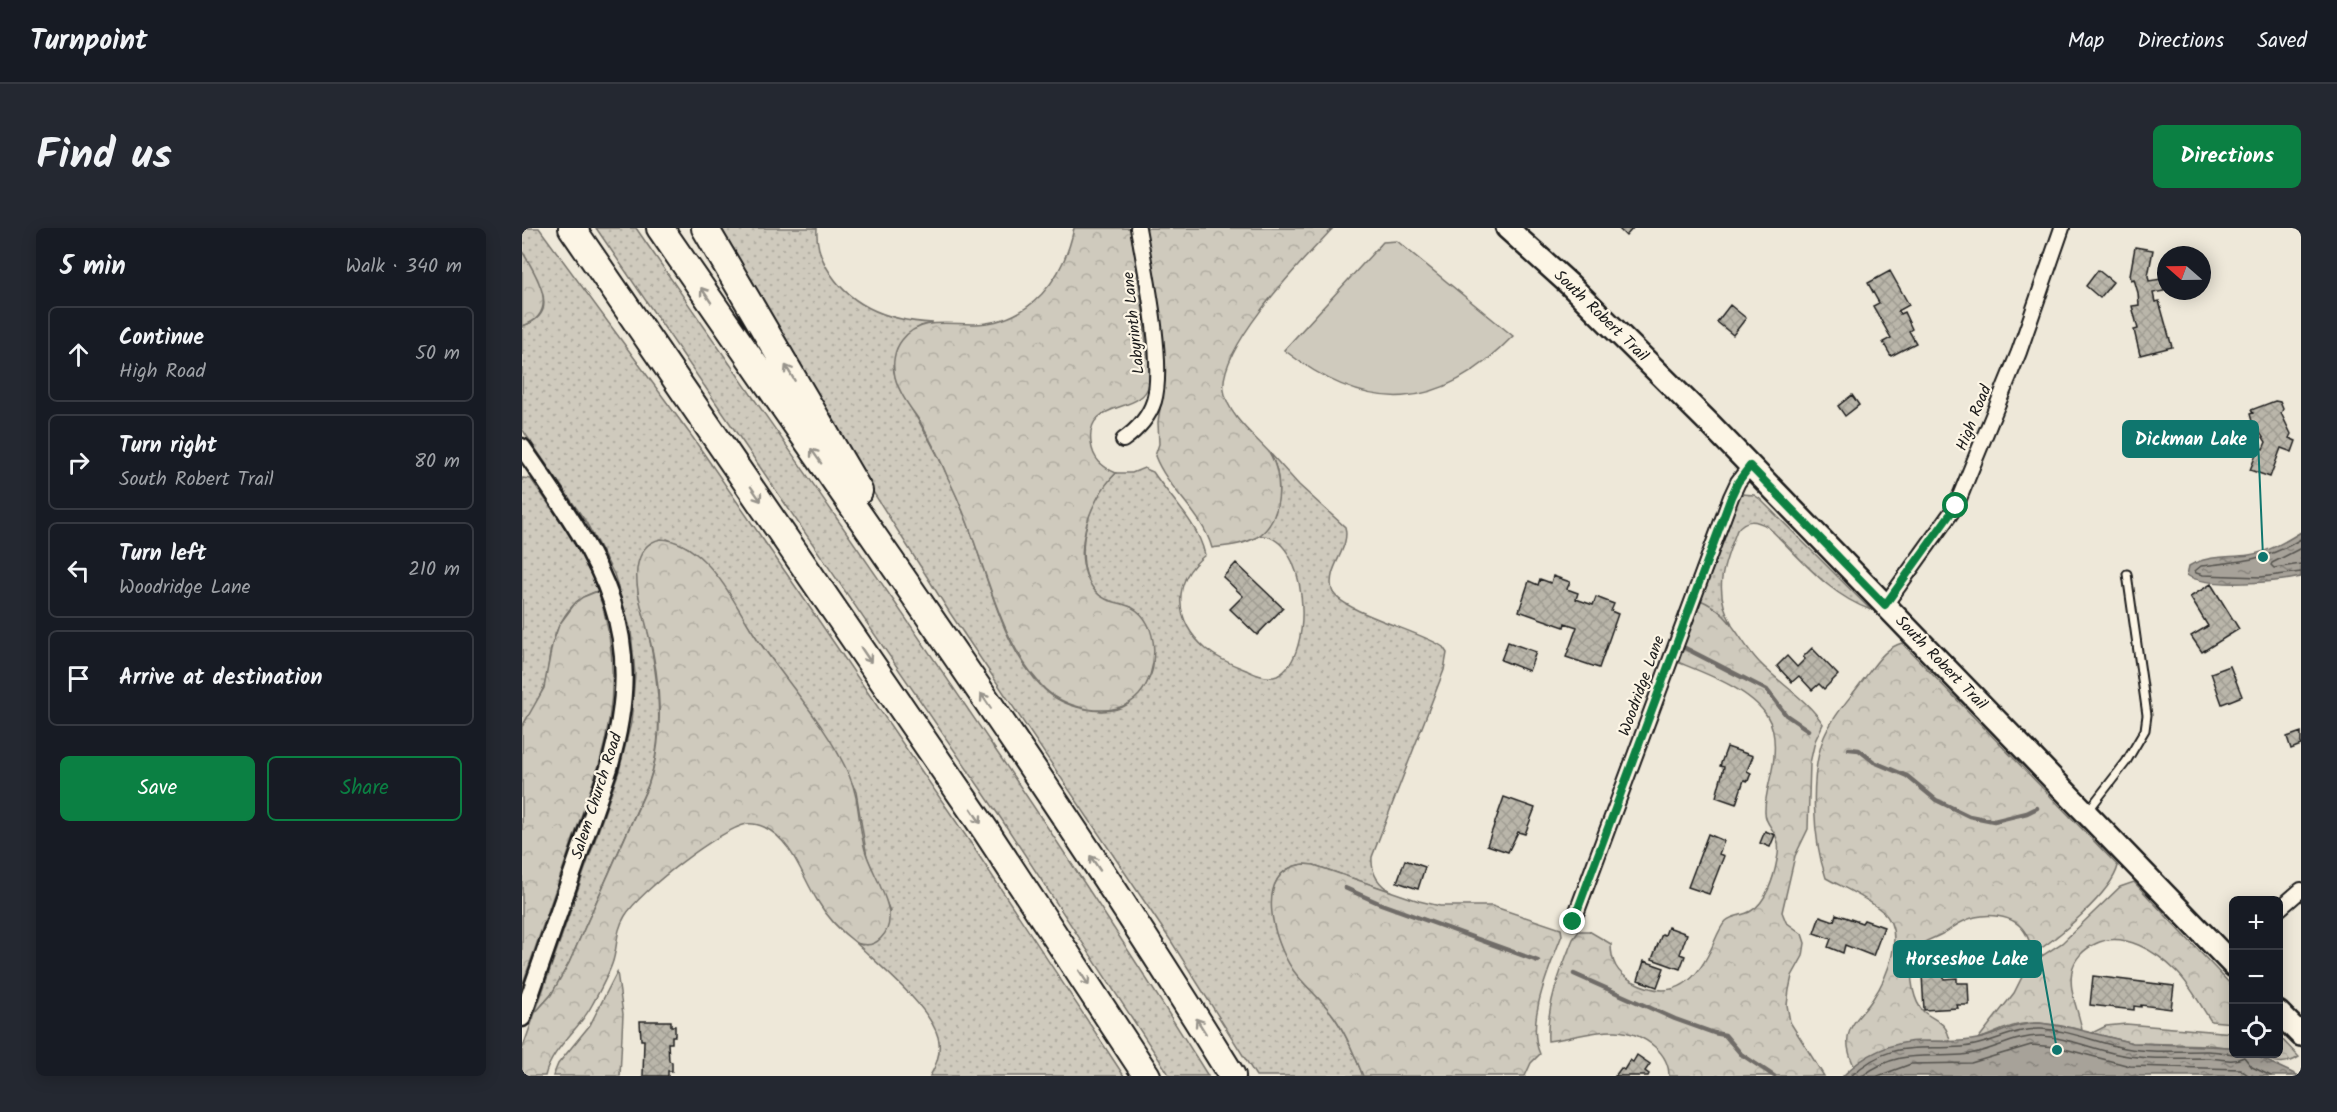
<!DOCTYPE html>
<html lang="en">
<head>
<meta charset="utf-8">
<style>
  body { margin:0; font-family:Kalam,sans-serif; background:#242831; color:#f1f3f6 }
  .controls { position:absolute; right:18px; bottom:18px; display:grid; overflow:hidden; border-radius:9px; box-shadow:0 3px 15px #0003 }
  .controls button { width:54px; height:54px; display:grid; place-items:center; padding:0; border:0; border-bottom:2px solid #363941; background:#171b24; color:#f1f3f6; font:30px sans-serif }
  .compass { position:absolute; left:1635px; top:18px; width:54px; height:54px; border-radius:50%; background:#171b24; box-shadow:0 3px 15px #0003; rotate:290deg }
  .stop { position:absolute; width:18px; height:18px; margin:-14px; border:4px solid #0b8043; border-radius:50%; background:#fff }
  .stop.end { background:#0b8043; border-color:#fff; box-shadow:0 2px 6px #0008 }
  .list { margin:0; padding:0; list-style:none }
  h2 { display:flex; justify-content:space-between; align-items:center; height:78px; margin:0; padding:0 24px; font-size:26px }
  h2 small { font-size:20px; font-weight:400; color:#9ea1a6 }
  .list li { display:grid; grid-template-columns:39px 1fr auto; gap:18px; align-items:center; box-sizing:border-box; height:96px; margin:0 12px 12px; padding:0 12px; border:2px solid #363941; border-radius:9px }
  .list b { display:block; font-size:22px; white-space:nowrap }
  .list p { margin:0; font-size:20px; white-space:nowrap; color:#9ea1a6 }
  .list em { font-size:20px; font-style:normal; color:#9ea1a6 }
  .actions { display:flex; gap:12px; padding:18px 24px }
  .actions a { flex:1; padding:14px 0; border:2px solid #0b8043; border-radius:9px; text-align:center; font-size:21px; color:#0b8043 }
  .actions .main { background:#0b8043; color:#fff }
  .icon { flex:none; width:33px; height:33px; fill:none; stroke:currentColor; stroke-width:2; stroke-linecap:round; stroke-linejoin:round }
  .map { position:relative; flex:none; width:1779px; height:848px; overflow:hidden; border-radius:9px }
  header { display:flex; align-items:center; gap:36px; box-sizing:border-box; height:84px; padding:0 30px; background:#171b24; border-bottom:2px solid #363941 }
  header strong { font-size:28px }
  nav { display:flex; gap:33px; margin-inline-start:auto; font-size:21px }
  .intro { display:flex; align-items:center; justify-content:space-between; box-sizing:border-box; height:144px; padding:0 36px }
  h1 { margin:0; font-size:42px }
  .button { padding:15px 27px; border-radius:9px; background:#0b8043; color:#fff; font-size:21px; font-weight:700 }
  main { display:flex; gap:36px; padding:0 36px }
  aside { flex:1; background:#171b24; border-radius:9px; box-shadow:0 3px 15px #0003 }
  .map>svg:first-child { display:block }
  .grass { fill:url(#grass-dots); stroke:#76736c; stroke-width:1.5 }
  .forest { fill:url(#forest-crowns); stroke:#76736c; stroke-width:1.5 }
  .garden { fill:#cfcabd; stroke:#76736c; stroke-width:1.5 }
  .water { fill:url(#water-ripples); stroke:#6f6c67; stroke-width:1.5 }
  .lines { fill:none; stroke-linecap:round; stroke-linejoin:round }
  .shore { stroke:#54524e; stroke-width:1.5 }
  .stream { stroke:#6f6c67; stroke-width:4.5 }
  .building { fill:url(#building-cross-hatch); stroke:#1c1c1c; stroke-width:1.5 }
  .service-casing { stroke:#1c1c1c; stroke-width:11 }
  .minor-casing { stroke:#1c1c1c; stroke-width:18 }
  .tertiary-casing { stroke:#1c1c1c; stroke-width:21 }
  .primary-casing { stroke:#1c1c1c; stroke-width:26 }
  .motorway-casing { stroke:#1c1c1c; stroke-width:30 }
  .service { stroke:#fcf5e5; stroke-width:7 }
  .minor { stroke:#fcf5e5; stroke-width:14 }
  .tertiary { stroke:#fcf5e5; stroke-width:16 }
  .primary { stroke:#fcf5e5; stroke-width:21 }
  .motorway { stroke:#fcf5e5; stroke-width:26 }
  .oneway { stroke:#97938b }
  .route { stroke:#0b8043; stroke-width:8 }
  .labels { text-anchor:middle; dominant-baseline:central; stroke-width:4.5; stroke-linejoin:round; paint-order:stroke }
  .street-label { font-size:16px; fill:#1c1c1c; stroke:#fcf5e5 }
  .leader { fill:none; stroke:#0f766e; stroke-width:2 }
  .callout-dot { fill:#0f766e; stroke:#fcf5e5; stroke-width:2 }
  .callout { fill:#0f766e; stroke:#0f766e; stroke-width:2 }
  .callout-label { font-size:18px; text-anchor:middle; font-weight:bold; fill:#fff }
</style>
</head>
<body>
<header>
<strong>Turnpoint</strong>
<nav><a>Map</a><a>Directions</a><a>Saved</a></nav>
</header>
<div class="intro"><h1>Find us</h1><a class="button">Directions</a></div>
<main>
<aside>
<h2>5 min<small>Walk · 340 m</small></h2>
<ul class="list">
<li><svg class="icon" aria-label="ahead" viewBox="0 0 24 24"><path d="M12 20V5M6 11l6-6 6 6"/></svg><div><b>Continue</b><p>High Road</p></div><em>50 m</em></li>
<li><svg class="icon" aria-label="right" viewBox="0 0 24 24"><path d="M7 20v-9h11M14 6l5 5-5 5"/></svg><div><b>Turn right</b><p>South Robert Trail</p></div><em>80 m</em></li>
<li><svg class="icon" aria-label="left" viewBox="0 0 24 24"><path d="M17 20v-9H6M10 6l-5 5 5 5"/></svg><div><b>Turn left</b><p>Woodridge Lane</p></div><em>210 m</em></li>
<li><svg class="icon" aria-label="arrive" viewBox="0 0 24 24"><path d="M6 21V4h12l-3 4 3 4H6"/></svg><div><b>Arrive at destination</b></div></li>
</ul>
<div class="actions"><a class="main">Save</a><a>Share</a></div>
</aside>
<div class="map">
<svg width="1779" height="848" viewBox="0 0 1779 848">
  <defs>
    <pattern id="grass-dots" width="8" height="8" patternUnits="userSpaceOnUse" patternTransform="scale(1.5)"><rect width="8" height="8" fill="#cfcabd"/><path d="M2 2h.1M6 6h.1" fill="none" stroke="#b1ada2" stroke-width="1.8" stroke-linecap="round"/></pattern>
    <pattern id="forest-crowns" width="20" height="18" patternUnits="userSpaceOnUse" patternTransform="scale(1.5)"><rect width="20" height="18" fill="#cfcabd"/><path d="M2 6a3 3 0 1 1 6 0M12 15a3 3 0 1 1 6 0" fill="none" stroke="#b1ada2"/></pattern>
    <pattern id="water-ripples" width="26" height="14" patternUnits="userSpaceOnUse" patternTransform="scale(1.5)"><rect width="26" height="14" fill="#a7a299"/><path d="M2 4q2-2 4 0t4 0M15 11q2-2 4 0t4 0" fill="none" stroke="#87837c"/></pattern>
    <pattern id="building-cross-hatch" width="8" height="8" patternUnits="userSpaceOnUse" patternTransform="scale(1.5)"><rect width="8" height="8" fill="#bab6aa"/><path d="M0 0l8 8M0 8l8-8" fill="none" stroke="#9f9c92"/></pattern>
  </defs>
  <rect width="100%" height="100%" fill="#eee8d9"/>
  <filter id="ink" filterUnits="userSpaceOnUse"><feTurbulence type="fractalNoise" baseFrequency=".0167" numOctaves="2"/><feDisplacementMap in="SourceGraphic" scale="12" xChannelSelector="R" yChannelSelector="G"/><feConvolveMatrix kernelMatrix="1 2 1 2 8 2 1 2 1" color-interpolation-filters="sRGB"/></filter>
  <g filter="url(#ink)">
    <path class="grass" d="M0 0H17L171 210 282 371 448 614 602 848H408C415 836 420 823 416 809 408 779 357 737 334 715L340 717 368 683 345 629 334 564 316 526 236 412 189 341 166 320 145 311 116 363C119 378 124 393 127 408 137 457 143 509 126 557L47 735 29 767 13 785 97 543 109 495 113 446 109 403 92 346 64 294 0 201V98C45 84 8 47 0 24 0 17 0 7 0 0Z
      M74 0H114C307 281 506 559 686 848H648L480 592Z
      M194 0H295C294 14 298 28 305 40 328 80 368 93 411 95L399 98 371 138C374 162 389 178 400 199 410 216 419 233 427 251 437 273 447 296 454 319 471 367 484 424 522 461 540 479 583 491 606 476 611 472 615 467 619 463 625 456 632 443 631 434 630 424 614 391 609 379 601 377 590 375 582 371 551 351 560 298 574 271 579 261 586 253 594 245H610L622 240 631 244C649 271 676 295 683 327 649 354 652 393 684 421 695 430 711 437 724 442 733 446 745 452 755 448 795 429 786 303 736 308 760 290 762 249 747 224L777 257 823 299C829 321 804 339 810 362 816 383 901 404 921 419L925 425 922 442 850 629C849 645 855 656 870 664L792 637C730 630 749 710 771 741 783 759 801 772 813 790 825 808 833 828 841 848H734L649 713 428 385 320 215Z
      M0 250 9 251C34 287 61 322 76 363 48 370 33 399 28 426 26 437 26 448 22 458 17 472 8 486 0 499Z
      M1220 266 1232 267 1238 271 1349 382C1305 366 1279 330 1246 299 1234 292 1224 290 1215 302 1202 336 1190 362 1210 396L1194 381 1176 371 1215 270Z"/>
    <path class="forest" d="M552 0H608C615 38 621 76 624 114 626 127 629 142 627 155 622 188 563 169 569 215 571 231 580 239 594 245 567 272 546 329 573 363 583 375 596 373 609 379 639 394 637 445 617 467 593 494 540 481 519 457 484 418 471 367 454 319 446 295 437 272 426 250 418 230 408 211 397 192 388 179 377 165 373 149 370 136 372 122 380 112 398 88 429 97 454 96 509 94 542 50 552 0Z
      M623 0H811C782 31 696 119 702 162 705 186 731 207 747 224 762 248 761 293 735 309 721 317 706 318 690 320 680 284 646 262 633 228L637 216 636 194 642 155 639 105Z
      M0 23C14 46 40 86 0 98Z
      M139 311C156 312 170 321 182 333 205 355 218 386 236 412 266 456 305 498 327 547 338 572 336 597 343 622 350 648 382 688 359 710 352 718 343 718 334 715 318 703 305 689 295 672 280 648 270 612 242 599 237 597 231 595 225 596 198 601 117 664 103 688 93 704 96 720 90 736 85 750 77 764 70 777 57 802 30 820 23 848H0V822L13 785 29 767 47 735 126 558C143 510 139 453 126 404 121 383 113 363 115 341 117 326 124 314 139 311Z
      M76 363C96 422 94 478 77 537L0 758V499L22 460 30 417 37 397 54 374 61 369Z
      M1176 371C1211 385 1215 411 1237 434 1258 456 1285 471 1301 496L1293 513 1288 535 1286 601 1273 628 1260 684 1264 694 1280 706 1283 715 1281 728 1270 748 1267 762 1265 777 1268 794 1302 848H1147C1147 837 1142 827 1133 819 1100 790 1065 808 1026 813 1024 778 1038 744 1051 711L1057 703H1067L1089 716C1089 734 1095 745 1110 753 1148 773 1172 758 1189 721 1193 713 1197 700 1204 693 1211 687 1221 688 1229 683 1244 675 1252 649 1255 632 1262 603 1242 601 1243 582 1243 564 1251 546 1252 528 1253 516 1252 499 1245 488 1228 461 1182 445 1153 433Z
      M1380 415 1596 638C1590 664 1534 712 1510 726 1509 720 1508 713 1505 708 1494 684 1460 684 1440 694 1433 697 1427 703 1420 706 1403 715 1393 713 1390 736 1388 750 1391 774 1402 784 1416 795 1424 793 1428 813 1389 813 1364 814 1332 838 1327 827 1323 813 1328 802 1333 790 1343 783 1350 772 1365 750 1385 704 1360 683 1344 669 1322 660 1304 650 1291 612 1287 547 1302 509 1311 488 1328 470 1341 452 1353 437 1362 420 1380 415Z
      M782 636 792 637 897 673 918 678H970L1039 701 1040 707C1028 739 1003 793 1018 826L1009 835 1003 848H841C833 828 825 808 813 790 801 772 783 759 771 742 751 713 730 642 782 636Z
      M1612 654 1711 759V795L1689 793C1678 777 1669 758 1655 744 1635 724 1601 702 1573 716 1562 721 1552 731 1550 743 1546 763 1557 783 1560 802 1536 797 1512 791 1488 799 1477 802 1467 808 1456 811L1492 765 1506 737 1540 715 1598 659Z
      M95 744 101 786 98 848H31L36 836 68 797Z
      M1604 796 1711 805V820L1688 817 1611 815 1570 805 1584 798Z
      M1757 808 1777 829C1760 840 1748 832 1730 826H1756Z"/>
    <path class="garden" d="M875 13 991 108C917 185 846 187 762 122L861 14Z"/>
    <path class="water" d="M1779 304V349C1756 354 1684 361 1665 347L1667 338C1685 327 1707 330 1727 327 1746 324 1763 314 1779 304Z
      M1518 795 1550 800 1611 815 1706 819 1711 820 1712 826H1730L1777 848H1321C1341 827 1370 813 1400 813 1418 813 1437 815 1455 811 1479 806 1492 795 1518 795Z"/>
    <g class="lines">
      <path class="shore" d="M1779 311C1745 332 1717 334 1679 338L1673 343 1674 345 1681 347 1739 349 1779 344
        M1779 320 1750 335 1749 337 1752 340 1779 336
        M1329 848C1369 812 1392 822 1440 819 1468 817 1491 800 1519 801 1548 802 1575 815 1603 820 1630 825 1657 823 1685 823 1694 823 1703 825 1712 826
        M1340 848C1378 821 1399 830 1440 827 1468 825 1492 807 1520 808 1548 810 1573 822 1600 827 1629 832 1657 830 1687 830 1700 831 1710 835 1722 829L1730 839 1749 848
        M1356 848 1389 836 1449 835 1509 817 1535 819 1608 838 1718 841 1727 848"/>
      <path class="stream" d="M1163 420 1245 462 1264 487 1286 502
        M1327 521 1337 522 1352 534 1385 548 1414 572 1447 588 1472 593 1505 585 1515 580
        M823 660 859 676 1016 733
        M1052 746 1153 791 1192 805 1203 807 1219 826 1252 848"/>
    </g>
    <path class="building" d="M1096 0H1111L1104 8Z
      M1613 19 1631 22 1626 48 1627 53 1639 51 1642 63 1631 65 1633 74 1637 73 1650 119 1618 127 1612 102 1616 101 1610 78 1617 77 1616 65 1612 51 1609 52 1608 47Z
      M1576 42 1591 54 1578 70 1564 58Z
      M1368 43 1387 77 1376 83 1378 86 1382 84 1390 101 1387 103 1394 115 1369 128 1361 114 1369 110 1351 78 1357 75 1346 55Z
      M1208 77 1224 90 1211 107 1195 94Z
      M1330 167 1337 177 1323 188 1316 178Z
      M1753 173 1758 174 1761 181 1759 185 1769 206 1767 210 1774 213 1770 224 1759 220 1748 249 1728 242 1737 219 1741 221 1744 214 1737 203 1733 204 1728 186 1731 185 1729 182Z
      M714 335 761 380 735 407 708 381 721 368 701 349Z
      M1031 348 1048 354 1045 361 1056 365 1054 371 1071 377 1074 369 1092 376 1089 383 1096 386 1077 440 1044 429 1055 399 1043 395 1042 399 997 383 1007 353 1016 357 1018 351 1029 355Z
      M1689 356 1717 401 1680 424 1669 408 1686 398 1668 369Z
      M986 414 1014 424 1007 443 979 432Z
      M1290 420 1316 447 1302 461 1297 456 1290 462 1277 448 1270 454 1255 438 1265 428 1275 439 1283 431 1281 429Z
      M1708 438 1720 468 1700 476 1689 445Z
      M1779 504V517L1769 521 1765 509Z
      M1205 519 1231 528 1225 543 1229 545 1226 553 1222 552 1214 576 1194 569 1202 539 1198 538Z
      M982 569 1013 580 1003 606 996 604 986 624 965 617Z
      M1243 603 1253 607 1248 619 1238 615Z
      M1186 606 1202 613 1197 626 1202 628 1187 666 1166 659Z
      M883 632 903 639 896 661 875 654Z
      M1314 686 1340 695 1342 692 1362 699 1351 728 1323 717 1321 725 1306 719 1309 711 1292 705 1298 688 1312 693Z
      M1146 699 1165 706 1158 726 1163 728 1158 741 1130 731 1140 706 1143 707Z
      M1421 728 1422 751 1435 750V755H1446L1447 777H1435L1436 780 1402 782 1399 729Z
      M1122 733 1142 740 1135 759 1116 752Z
      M1571 748 1652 758 1649 781 1619 777V779L1612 778V782L1568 777Z
      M118 793H149V798H153V808H150V815H146L147 833 150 834V843H146V848H121L122 812H119Z
      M1115 827 1128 836 1123 843 1127 846 1126 848H1093L1099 840 1102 842 1108 832 1111 834Z"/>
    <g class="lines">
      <g class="service-casing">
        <path id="service" d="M1566 583 1604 534 1623 502 1625 487 1605 346"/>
      </g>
      <g class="minor-casing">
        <path id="minor" d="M601 212C615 202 627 189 632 173 643 136 623 40 616 0
          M1363 377 1434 278 1497 124 1540 0
          M1756 682 1779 662
          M1051 694 1209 269 1216 254 1228 238"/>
      </g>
      <g class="tertiary-casing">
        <path id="tertiary" d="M0 219C78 332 128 397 87 540L0 790"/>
      </g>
      <g class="primary-casing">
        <path id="primary" d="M985 0 1047 56 1189 197 1712 738
          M1756 784 1779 807"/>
      </g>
      <g class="motorway-casing">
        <path id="motorway" d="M50 0 464 603 625 848
          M138 0C331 281 531 558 710 848
          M183 0 337 263"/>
      </g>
      <use href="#service" class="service"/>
      <use href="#minor" class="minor"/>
      <use href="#tertiary" class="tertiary"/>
      <use href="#primary" class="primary"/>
      <use href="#motorway" class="motorway"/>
    </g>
    <defs><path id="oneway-shaft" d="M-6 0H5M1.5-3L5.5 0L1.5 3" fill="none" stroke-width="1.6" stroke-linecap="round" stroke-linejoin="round" transform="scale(1.5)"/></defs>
    <g class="oneway">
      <use href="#oneway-shaft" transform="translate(184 67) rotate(-124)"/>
      <use href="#oneway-shaft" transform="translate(268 145) rotate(-121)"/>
      <use href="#oneway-shaft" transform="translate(294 228) rotate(-125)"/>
      <use href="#oneway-shaft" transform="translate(234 266) rotate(55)"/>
      <use href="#oneway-shaft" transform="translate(344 427) rotate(56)"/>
      <use href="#oneway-shaft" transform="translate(464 473) rotate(-124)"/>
      <use href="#oneway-shaft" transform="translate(454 588) rotate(56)"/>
      <use href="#oneway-shaft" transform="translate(573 635) rotate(-124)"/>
      <use href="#oneway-shaft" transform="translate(562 750) rotate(57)"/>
      <use href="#oneway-shaft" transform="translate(679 798) rotate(-122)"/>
    </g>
  </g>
  <g class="lines" filter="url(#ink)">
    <path class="route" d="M1051 694 1209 269 1216 254 1228 238 1363 377 1434 278"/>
  </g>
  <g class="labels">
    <g class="street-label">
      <text transform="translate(1079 88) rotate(44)">South Robert Trail</text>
      <text transform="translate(612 95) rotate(-96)">Labyrinth Lane</text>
      <text transform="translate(1452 190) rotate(-68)">High Road</text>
      <text transform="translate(1419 435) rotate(46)">South Robert Trail</text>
      <text transform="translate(1120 458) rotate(-70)">Woodridge Lane</text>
      <text transform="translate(75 568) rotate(-72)">Salem Church Road</text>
    </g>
  </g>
  <path class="leader" d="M1741 329L1736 211M1535 822L1519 731"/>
  <g class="callout-dot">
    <circle cx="1741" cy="329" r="6"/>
    <circle cx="1535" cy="822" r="6"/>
  </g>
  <g class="callout">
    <rect x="1601" y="193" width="135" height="36" rx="6"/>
    <rect x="1372" y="713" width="147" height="36" rx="6"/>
  </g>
  <g class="callout-label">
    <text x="1669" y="217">Dickman Lake</text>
    <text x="1445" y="737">Horseshoe Lake</text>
  </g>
</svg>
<div class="controls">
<button>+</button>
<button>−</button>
<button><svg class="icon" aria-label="locate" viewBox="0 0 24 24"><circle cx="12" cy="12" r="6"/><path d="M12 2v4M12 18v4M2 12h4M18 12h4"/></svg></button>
</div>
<svg class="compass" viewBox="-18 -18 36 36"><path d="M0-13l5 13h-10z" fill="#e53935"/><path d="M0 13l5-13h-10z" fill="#9ea1a6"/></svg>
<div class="stop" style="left:1434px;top:278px"></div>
<div class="stop end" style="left:1051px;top:694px"></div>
</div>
</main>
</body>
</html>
